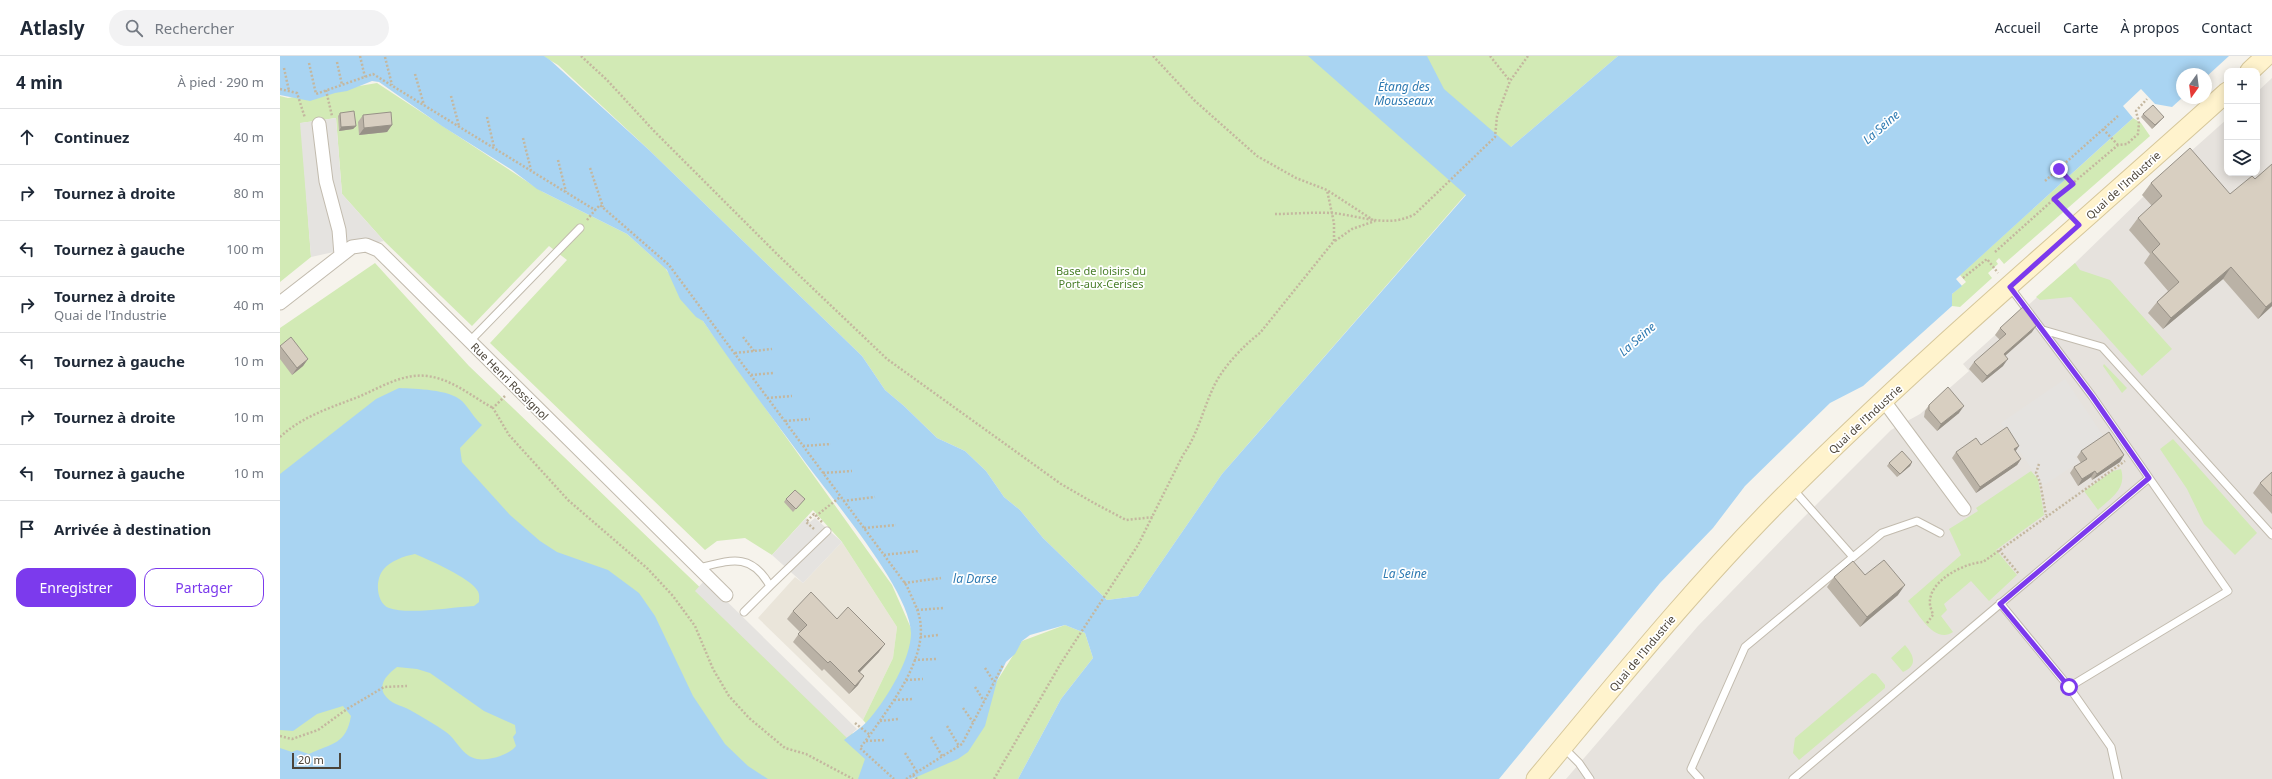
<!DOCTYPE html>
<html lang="fr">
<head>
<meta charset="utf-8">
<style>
  body { margin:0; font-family:"Noto Sans",sans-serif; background:#f2f2f3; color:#1f2937 }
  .controls { position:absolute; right:12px; top:12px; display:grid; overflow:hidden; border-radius:8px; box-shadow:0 2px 10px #0003 }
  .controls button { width:36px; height:36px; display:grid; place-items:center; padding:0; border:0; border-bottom:1px solid #e0e1e3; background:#fff; color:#1f2937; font:20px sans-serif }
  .compass { position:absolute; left:1896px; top:12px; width:36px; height:36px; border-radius:50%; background:#fff; box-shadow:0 2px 10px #0003; rotate:194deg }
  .scale { position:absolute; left:12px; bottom:10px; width:49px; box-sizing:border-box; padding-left:4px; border:2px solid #4b4439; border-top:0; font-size:11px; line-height:14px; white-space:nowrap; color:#4b4439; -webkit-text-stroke:3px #fff; paint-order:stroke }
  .stop { position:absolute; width:12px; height:12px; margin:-9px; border:3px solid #7c3aed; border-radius:50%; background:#fff }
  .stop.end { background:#7c3aed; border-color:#fff; box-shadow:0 1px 4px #0008 }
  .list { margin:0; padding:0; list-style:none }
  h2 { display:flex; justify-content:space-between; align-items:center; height:52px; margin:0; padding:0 16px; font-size:17px }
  h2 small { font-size:13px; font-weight:400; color:#747a83 }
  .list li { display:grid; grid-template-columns:26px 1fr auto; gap:12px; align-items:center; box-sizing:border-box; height:56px; padding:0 16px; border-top:1px solid #e0e1e3 }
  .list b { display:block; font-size:15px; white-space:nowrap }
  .list p { margin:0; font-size:13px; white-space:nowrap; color:#747a83 }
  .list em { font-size:13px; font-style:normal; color:#747a83 }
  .actions { display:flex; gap:8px; padding:12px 16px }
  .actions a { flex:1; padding:9px 0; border:1px solid #7c3aed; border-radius:12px; text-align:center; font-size:14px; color:#7c3aed }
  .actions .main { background:#7c3aed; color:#fff }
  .icon { flex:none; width:22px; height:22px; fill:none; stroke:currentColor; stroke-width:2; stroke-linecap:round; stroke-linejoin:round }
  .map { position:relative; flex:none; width:1992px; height:723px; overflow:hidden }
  header { display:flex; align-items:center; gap:24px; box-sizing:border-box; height:56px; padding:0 20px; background:#fff; border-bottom:1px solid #e0e1e3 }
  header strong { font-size:19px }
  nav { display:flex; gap:22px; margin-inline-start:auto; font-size:14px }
  .search { width:280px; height:36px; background:#f2f2f3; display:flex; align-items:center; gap:10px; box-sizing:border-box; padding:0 14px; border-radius:22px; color:#747a83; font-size:15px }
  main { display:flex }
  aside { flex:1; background:#fff }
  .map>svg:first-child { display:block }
  .residential { fill:#eae5da }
  .industrial { fill:#e6e2dd }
  .green { fill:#d2eab5 }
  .parking { fill:#e5e3e0 }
  .water { fill:#a9d4f2; fill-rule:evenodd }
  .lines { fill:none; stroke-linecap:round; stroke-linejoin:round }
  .lane-casing { stroke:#c2bbae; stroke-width:9 }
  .street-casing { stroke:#c2bbae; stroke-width:15 }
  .secondary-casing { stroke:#d6c79b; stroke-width:21 }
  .path { stroke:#c4b79f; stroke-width:2.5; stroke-dasharray:2 2; stroke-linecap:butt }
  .lane { stroke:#fff; stroke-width:7 }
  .street { stroke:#fff; stroke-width:13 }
  .secondary { stroke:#fff3cd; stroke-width:19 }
  .wall { fill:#bab2a6 }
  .shaded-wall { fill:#979187 }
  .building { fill:#d8cfc1; stroke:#979187 }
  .route { stroke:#7c3aed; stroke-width:5 }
  .labels { text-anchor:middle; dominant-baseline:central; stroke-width:3.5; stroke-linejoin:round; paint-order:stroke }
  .street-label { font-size:11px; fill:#4b4439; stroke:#fff }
  .park-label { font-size:11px; fill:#4a7f2a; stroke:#fff }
  .water-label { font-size:12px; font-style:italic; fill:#2e7ab2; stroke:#fff }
</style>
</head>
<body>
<header>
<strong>Atlasly</strong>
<div class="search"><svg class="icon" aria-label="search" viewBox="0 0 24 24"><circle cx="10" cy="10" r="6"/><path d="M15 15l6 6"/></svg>Rechercher</div>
<nav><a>Accueil</a><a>Carte</a><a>À propos</a><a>Contact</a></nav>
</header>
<main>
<aside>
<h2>4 min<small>À pied · 290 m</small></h2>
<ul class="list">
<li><svg class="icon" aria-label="ahead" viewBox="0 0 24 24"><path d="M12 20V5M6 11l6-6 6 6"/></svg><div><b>Continuez</b></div><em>40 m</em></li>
<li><svg class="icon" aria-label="right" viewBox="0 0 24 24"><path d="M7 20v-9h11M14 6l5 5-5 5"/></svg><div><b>Tournez à droite</b></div><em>80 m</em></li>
<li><svg class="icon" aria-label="left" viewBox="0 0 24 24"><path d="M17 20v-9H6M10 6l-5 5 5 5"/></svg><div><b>Tournez à gauche</b></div><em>100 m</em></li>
<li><svg class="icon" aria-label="right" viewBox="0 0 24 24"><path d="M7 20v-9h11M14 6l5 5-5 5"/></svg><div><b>Tournez à droite</b><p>Quai de l'Industrie</p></div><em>40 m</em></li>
<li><svg class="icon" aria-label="left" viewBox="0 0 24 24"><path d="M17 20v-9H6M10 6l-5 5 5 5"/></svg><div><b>Tournez à gauche</b></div><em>10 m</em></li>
<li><svg class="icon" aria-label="right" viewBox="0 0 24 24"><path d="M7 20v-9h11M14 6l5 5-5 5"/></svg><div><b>Tournez à droite</b></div><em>10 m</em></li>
<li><svg class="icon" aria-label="left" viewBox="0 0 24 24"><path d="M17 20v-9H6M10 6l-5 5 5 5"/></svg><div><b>Tournez à gauche</b></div><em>10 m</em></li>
<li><svg class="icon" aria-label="arrive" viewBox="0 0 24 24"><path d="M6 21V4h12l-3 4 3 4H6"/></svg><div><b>Arrivée à destination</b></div></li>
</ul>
<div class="actions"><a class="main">Enregistrer</a><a>Partager</a></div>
</aside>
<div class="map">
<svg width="1992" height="723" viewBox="0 0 1992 723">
  <rect width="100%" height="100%" fill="#f6f3ec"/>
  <path class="residential" d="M562 486 617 571 613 602 583 664 478 562 515 521 523 527Z"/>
  <path class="industrial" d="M1992 22V723H1286L1418 570 1519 466 1611 374 1640 358 1689 315 1683 308 1795 207 1864 140 1862 139 1947 63V117H1977V36Z"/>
  <path class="green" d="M263 0H1338L1231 91 1186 138 942 418 858 540 827 544 763 482 740 454 724 441 706 415 685 395 657 382 624 350 605 334 582 300 369 94 278 9Z
    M97 27 263 136 347 178 385 212 612 529 634 579 621 623 590 672 583 664 613 602 617 571 562 486 533 454 492 499 465 482 437 485 425 494 210 287 287 204 269 190 192 270 104 185 62 138 56 62 21 67 31 201 0 226V40L8 42Z
    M1853 62 1861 67 1870 80 1724 208 1719 202 1716 205 1718 208 1708 217 1712 222 1680 251 1672 250V238L1686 226 1680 219Z
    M95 207 189 310 620 723H0V272Z
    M1795 207 1800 214 1830 224 1892 293 1862 320 1791 241 1760 244 1756 241Z
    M1824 308 1847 332 1842 337 1823 310Z
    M1893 383 1977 477 1955 499 1924 468 1907 433 1880 393Z
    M1841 413C1847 433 1831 442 1818 454L1804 435 1833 415Z
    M1751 415 1758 423 1764 459 1716 494 1737 519 1709 545 1691 525 1664 548 1667 554 1661 560 1673 576C1655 589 1638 557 1628 545L1681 499 1669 473 1698 455 1696 452Z
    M785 569 805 577 813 602 781 643 738 723H633L639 719 717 625 742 585Z
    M1625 589C1634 599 1638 610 1623 616L1611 602Z
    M1592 617 1596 618 1605 629V632L1519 704 1513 697 1515 682Z"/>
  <path class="parking" d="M56 62 62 138 104 185 31 201 20 67Z
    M1785 323 1824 381 1795 401 1799 406 1763 430 1721 367Z
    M526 462 530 466 535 462 562 486 523 527 492 499Z
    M425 524 577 673 567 682 415 535Z"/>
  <path class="water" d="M0 0H264L270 4 369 94 582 300 605 334 624 350 657 382 685 395 706 415 724 441 740 454 763 482 827 544 858 540 942 418 1186 139 1028 0H1147L1164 33 1231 91 1338 0H1949L1926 21V18H1902V42L1892 51 1875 48 1861 33 1843 50 1853 62 1676 223 1682 230 1672 238V250L1583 330 1550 347 1465 430 1433 472 1380 527 1219 723H738L781 643 813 602 805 577 785 569 750 579 742 585 735 598 726 606 717 625 705 670 688 696 678 703 632 723H578L585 703 564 684C573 677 584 670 591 661 607 642 631 603 631 577 630 533 547 437 520 399 487 355 454 311 423 265L416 261 400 243 387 214 347 178 257 133 232 114 162 70 99 26 92 25 67 35 55 37 30 45 0 39Z
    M119 332C136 333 169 333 182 345 189 352 194 362 202 369L180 392 182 406 230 459 260 485 277 496 328 514 359 537 375 560 413 640 445 688 468 710 488 723H0V692L12 696 17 694 29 698C53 687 66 688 71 660L63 650 37 658 13 675 0 674V418L96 343ZM135 498C149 504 190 522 197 534 200 538 199 542 199 546L194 550C173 551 128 559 109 552 96 547 95 524 103 514 110 505 124 500 135 498ZM117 611 137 613 150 617 204 655 235 669 236 677 233 681 236 690C229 699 209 705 197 703 182 700 178 685 166 676 155 668 142 661 130 654 121 649 110 648 104 638 98 627 109 617 117 611Z"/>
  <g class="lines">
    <g class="lane-casing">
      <path id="lane" d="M1763 274 1822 291 1992 479
        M190 285 300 172
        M1512 432 1573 501
        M419 512C451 504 471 496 490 530L464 556
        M490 530 547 475
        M1720 547 1789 631 1948 535 1812 340 1730 231
        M1789 631 1831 691 1838 723
        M1283 691 1299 707 1310 723
        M1420 723 1411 713 1465 591 1602 477 1637 465 1660 477
        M1513 723 1869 422"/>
    </g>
    <g class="street-casing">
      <path id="street" d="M39 68 46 125 59 174 61 199
        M0 247 72 191 86 189 98 194 446 539
        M1604 345 1684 453"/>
    </g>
    <g class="secondary-casing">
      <path id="secondary" d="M1970 15 1986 0
        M1256 723C1337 626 1416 528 1505 439 1646 298 1800 169 1947 36"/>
    </g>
    <path class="path" d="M80 0 85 21
      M301 0 327 24 374 75 500 201 607 303 781 428 814 447 846 464 874 461
      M873 0 914 44 977 100 1016 122 1047 134 1093 164
      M1210 0 1230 25
      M105 1 112 29
      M57 6 62 29
      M29 7 36 38 93 18 315 154 320 149 389 209 627 530C630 538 635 547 638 556 652 597 612 647 590 679
      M4 12 9 35
      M135 18 144 49
      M0 33 17 37 25 62
      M46 34 52 60
      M171 40 179 70
      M207 61 214 91
      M1823 73 1838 89
      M243 82 251 114
      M278 104 286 136
      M310 112 323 151
      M1779 113 1793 128
      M1765 125 1838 60
      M1786 156 1774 143 1838 89 1847 88 1858 78 1859 67 1856 55 1867 43
      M995 158C1013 158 1032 156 1051 157 1079 159 1108 173 1135 158L1215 81 1217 60 1230 25 1248 0
      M307 164 315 154
      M1055 185 1072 173 1095 165
      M1715 196 1774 143
      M1683 222 1707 203 1718 217
      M463 281 474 295
      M455 297 492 293
      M471 319 493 317
      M225 340 213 352 229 379 288 444 368 513 393 540 415 570 433 613 449 640 469 662 505 692 526 698 573 723
      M487 342 512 340
      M505 365 530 363
      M0 381C23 360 50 352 78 341 100 332 122 317 147 320 172 323 191 340 213 352
      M523 390 551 388
      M1759 408 1756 417 1760 426 1766 459
      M543 417 572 415
      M563 445 595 441
      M542 466 536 460 560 441
      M584 472 616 469
      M534 473 526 466 534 458 536 460
      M1719 494 1739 518
      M604 499 639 495
      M624 527 661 522
      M637 554 664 552
      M1647 567 1653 559C1652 555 1649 549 1650 544 1652 523 1685 507 1703 506L1845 405
      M640 581 659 579
      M634 604 656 603
      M705 612 714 626
      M626 624 643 623
      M695 631 704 645
      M614 644 634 643
      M683 652 693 666
      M600 665 619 663
      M575 667 590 679 580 692 614 723
      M667 670 679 690
      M0 680 12 683 38 674 67 653 104 631 127 630
      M651 681 662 700
      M586 685 605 684
      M625 697 637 716
      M633 719 637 723
      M626 723 682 688 723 609
      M714 723 781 607 858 489 903 399C918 378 923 353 934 330 943 311 964 289 980 277L1054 185V167L1047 134"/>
    <use href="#lane" class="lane"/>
    <use href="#street" class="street"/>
    <use href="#secondary" class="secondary"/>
  </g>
  <path class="wall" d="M60 57 76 70 73 73 59 75 58 60Z
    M1863 58 1881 64 1872 73 1861 61Z
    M83 59 112 69 107 76 79 79 78 66Z
    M1992 108V250L1978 263 1943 223 1883 273 1868 257 1877 246 1888 235 1864 207 1870 198 1849 174 1858 162 1872 150 1862 139 1871 127 1950 138 1975 123Z
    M1720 272 1752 276 1725 300 1723 310 1702 327 1689 313 1694 306 1720 284 1715 279Z
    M0 289 28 303 23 310 12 319 0 303Z
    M1649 349 1679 357 1657 375 1644 361 1645 355Z
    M1701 389 1735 395 1741 403 1737 409 1696 437 1672 402 1676 396Z
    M1801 395 1844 399 1840 406 1812 424 1811 421 1798 430 1790 417 1794 411 1801 407 1797 401Z
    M1632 406 1630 410 1617 421 1607 410 1609 407Z
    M1992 416V458L1973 437 1980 427Z
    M506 443H525L513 456 504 446Z
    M1585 519 1618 539 1580 571 1547 531 1554 521Z
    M513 555 557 563 599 596 580 616 578 629 569 638 544 613 542 615 513 586 520 576 507 563Z"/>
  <path class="shaded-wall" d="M1884 61 1872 73 1875 69Z
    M112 69 107 76 79 79 84 72Z
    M76 70 73 73 59 75 61 71Z
    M1951 211 1943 223 1883 273 1891 262Z
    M1992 246V250L1978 263 1986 251Z
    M1757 269 1752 276 1719 305 1724 298Z
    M28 303 23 310 12 319 17 312Z
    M1728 303 1723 310 1702 327 1707 320Z
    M1684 350 1679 357 1657 375 1661 368Z
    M1739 390 1735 396 1734 393Z
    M1844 399 1840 406 1812 424 1817 418Z
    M1741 403 1737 409 1696 437 1700 431Z
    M1632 406 1630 410 1617 421Z
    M1815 415 1811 421 1798 430 1802 423Z
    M1625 529 1618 539 1580 571 1587 561Z
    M605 588 599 596 573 623 578 615Z
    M584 620 578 629 569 638 575 630Z"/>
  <path class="building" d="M1873 49 1884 61 1875 69 1863 58Z
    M74 55 76 70 61 71 60 57Z
    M111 56 112 69 84 72 83 59Z
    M1910 92 1950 138 1972 120 1975 123 1992 108V246L1986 251 1951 211 1891 262 1877 246 1899 226 1872 196 1880 188 1858 162 1882 140 1871 127Z
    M1744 250 1757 269 1724 298 1728 303 1707 320 1694 306 1726 278 1720 272Z
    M11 281 28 303 17 312 0 290Z
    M1668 331 1684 350 1661 368 1649 354V349Z
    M1727 371 1739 390 1734 393 1741 403 1700 431 1676 396 1696 382 1701 389Z
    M1829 376 1844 399 1817 418 1815 415 1802 423 1794 411 1807 403 1801 395Z
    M1622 395 1632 406 1620 418 1609 407Z
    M1992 416V440L1980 427Z
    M515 434 525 443 516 453 506 443Z
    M1604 504 1625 529 1587 561 1554 521 1573 505 1585 519Z
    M531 536 557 563 568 551 605 588 578 615 584 620 575 630 550 605 548 607 518 578 527 569 513 555Z"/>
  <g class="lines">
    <path class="route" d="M1779 113 1793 128 1774 143 1799 169 1730 231 1812 340 1869 422 1720 548 1789 631"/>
  </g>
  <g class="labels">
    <g class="street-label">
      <text transform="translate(1843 129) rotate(-42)">Quai de l'Industrie</text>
      <text transform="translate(230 325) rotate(45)">Rue Henri Rossignol</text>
      <text transform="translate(1585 363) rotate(-43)">Quai de l'Industrie</text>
      <text transform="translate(1362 597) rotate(-50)">Quai de l'Industrie</text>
    </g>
    <g class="park-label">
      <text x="821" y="214">Base de loisirs du<tspan x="821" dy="13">Port-aux-Cerises</tspan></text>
    </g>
    <g class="water-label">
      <text x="1124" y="30">Étang des<tspan x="1124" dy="14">Mousseaux</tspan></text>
      <text transform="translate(1601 71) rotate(-41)">La Seine</text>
      <text transform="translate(1357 283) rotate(-41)">La Seine</text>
      <text x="1125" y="517">La Seine</text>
      <text x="695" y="522">la Darse</text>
    </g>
  </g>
</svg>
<div class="controls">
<button>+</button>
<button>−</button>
<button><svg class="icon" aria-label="layers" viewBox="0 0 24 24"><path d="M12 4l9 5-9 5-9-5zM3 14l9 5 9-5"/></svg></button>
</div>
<svg class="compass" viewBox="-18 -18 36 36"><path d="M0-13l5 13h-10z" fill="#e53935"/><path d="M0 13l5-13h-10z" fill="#747a83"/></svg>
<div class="scale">20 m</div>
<div class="stop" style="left:1789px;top:631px"></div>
<div class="stop end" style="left:1779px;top:113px"></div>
</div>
</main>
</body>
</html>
